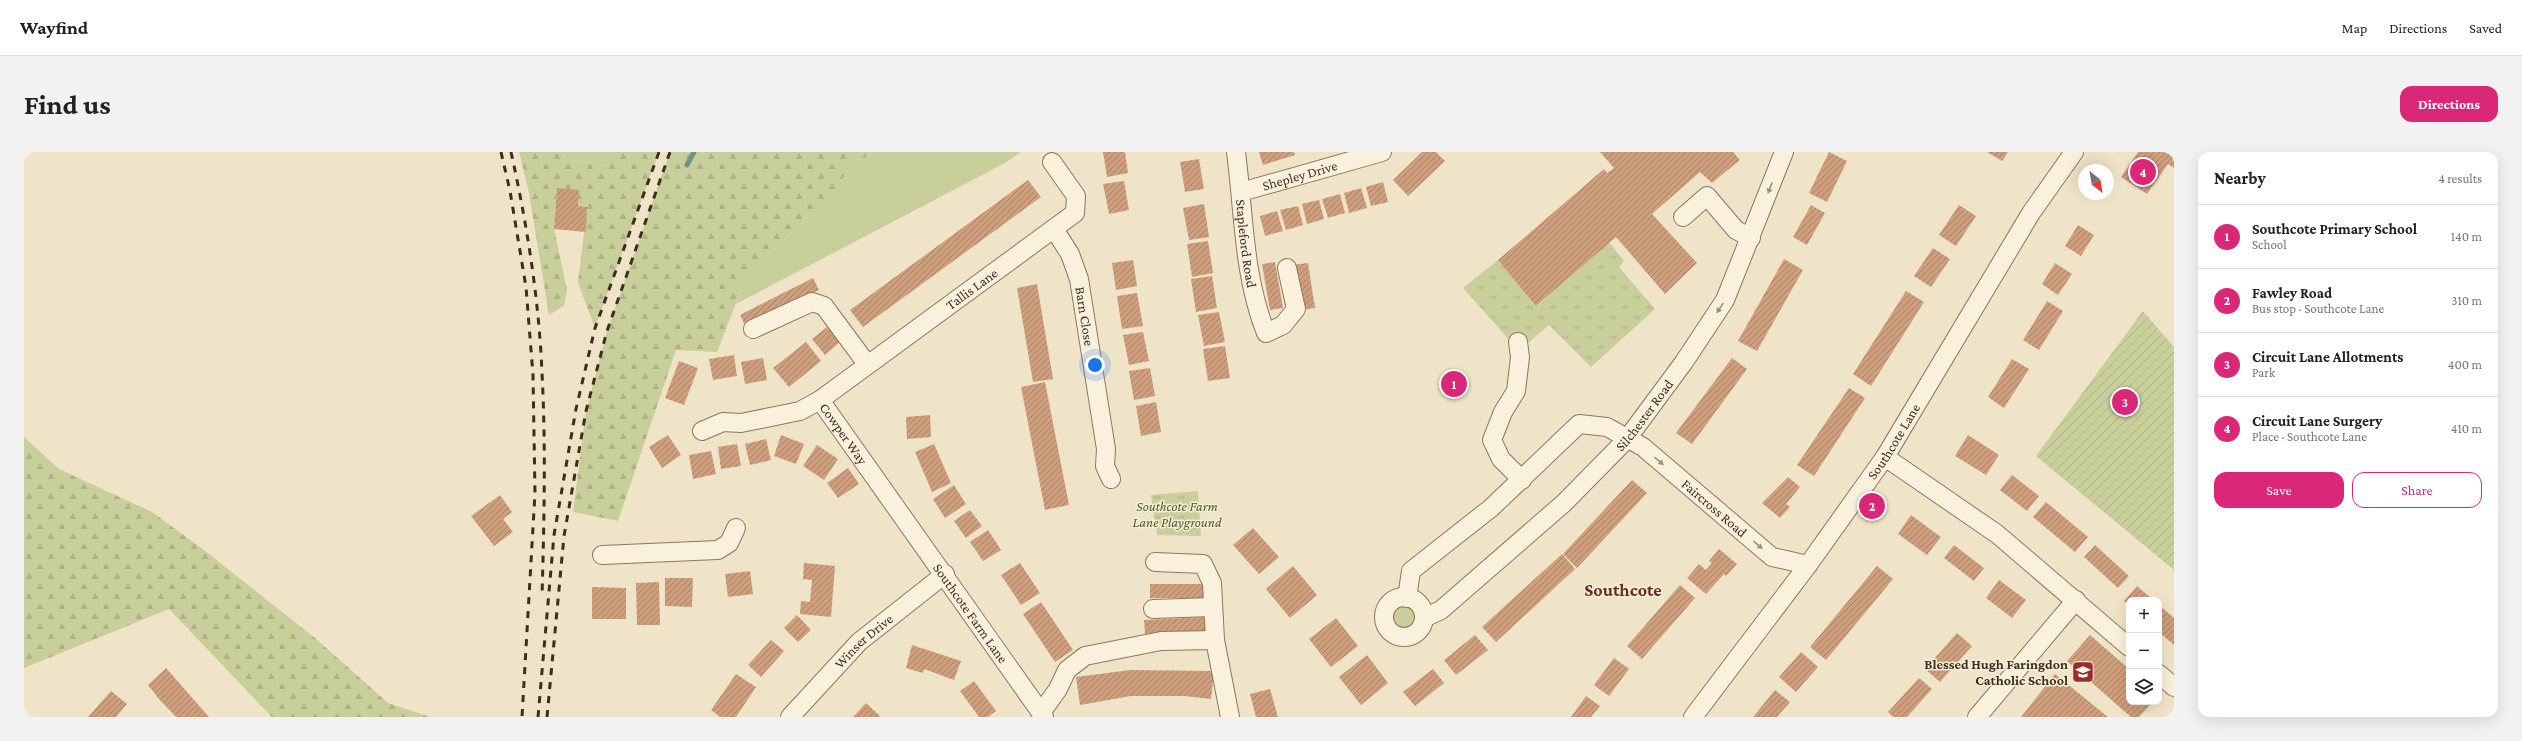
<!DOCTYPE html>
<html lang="en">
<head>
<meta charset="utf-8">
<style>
  body { margin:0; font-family:"Crimson Pro",serif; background:#f2f2f2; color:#202124 }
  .controls { position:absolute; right:12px; bottom:12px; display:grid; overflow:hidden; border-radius:8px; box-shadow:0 4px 16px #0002 }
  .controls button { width:36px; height:36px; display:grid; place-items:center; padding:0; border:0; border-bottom:1px solid #e0e0e0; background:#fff; color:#202124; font:20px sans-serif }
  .compass { position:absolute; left:2054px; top:12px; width:36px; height:36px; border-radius:50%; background:#fff; box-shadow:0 4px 16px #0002; rotate:149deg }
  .you { position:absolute; left:1071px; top:213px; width:14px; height:14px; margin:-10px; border:3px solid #fff; border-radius:50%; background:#1a73e8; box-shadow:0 0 0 6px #1a73e833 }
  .badge { display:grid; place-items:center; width:26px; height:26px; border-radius:50%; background:#db2777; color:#fff; font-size:13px; font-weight:700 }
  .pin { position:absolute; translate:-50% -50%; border:2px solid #fff; box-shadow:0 1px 4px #0006 }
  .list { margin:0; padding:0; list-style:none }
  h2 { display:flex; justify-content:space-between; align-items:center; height:52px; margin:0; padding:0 16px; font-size:17px }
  h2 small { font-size:13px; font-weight:400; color:#757577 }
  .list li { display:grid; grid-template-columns:26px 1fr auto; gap:12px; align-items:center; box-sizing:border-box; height:64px; padding:0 16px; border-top:1px solid #e0e0e0 }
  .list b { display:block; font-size:15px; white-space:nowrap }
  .list p { margin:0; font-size:13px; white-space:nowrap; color:#757577 }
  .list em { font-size:13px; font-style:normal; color:#757577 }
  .actions { display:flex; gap:8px; padding:12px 16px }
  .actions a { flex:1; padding:9px 0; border:1px solid #db2777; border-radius:12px; text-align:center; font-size:14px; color:#db2777 }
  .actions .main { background:#db2777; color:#fff }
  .icon { flex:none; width:22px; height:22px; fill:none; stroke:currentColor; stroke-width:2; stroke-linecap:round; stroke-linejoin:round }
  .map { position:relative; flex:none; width:2150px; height:565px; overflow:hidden; border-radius:12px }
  header { display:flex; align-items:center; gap:24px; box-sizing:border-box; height:56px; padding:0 20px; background:#fff; border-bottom:1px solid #e0e0e0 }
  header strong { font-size:19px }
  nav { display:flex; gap:22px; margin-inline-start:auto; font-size:14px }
  .intro { display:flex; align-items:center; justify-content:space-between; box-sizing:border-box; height:96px; padding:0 24px }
  h1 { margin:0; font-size:28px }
  .button { padding:10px 18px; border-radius:12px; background:#db2777; color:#fff; font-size:14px; font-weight:700 }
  main { display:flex; gap:24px; padding:0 24px }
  aside { flex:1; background:#fff; border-radius:12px; box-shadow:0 4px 16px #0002 }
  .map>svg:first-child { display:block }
  .grass { fill:#c9cf9b }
  .forest { fill:url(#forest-firs) }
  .park { fill:url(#park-tufts) }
  .garden { fill:url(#garden-furrows) }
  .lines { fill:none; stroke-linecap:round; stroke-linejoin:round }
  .stream { stroke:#6f938a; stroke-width:5 }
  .building { fill:url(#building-hatch) }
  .minor-casing { stroke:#8d765c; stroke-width:20 }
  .minor { stroke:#faf1dc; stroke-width:18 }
  .rail { stroke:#3d2e20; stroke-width:3; stroke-dasharray:7 7; stroke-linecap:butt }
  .oneway { fill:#9c907e }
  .labels { text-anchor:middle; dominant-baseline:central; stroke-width:3; stroke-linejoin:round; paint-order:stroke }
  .street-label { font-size:14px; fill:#3d2e20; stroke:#f7eed8 }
  .park-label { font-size:14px; font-style:italic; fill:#4d5a26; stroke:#f7eed8 }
  .poi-label { font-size:14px; font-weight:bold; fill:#3d2e20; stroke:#f7eed8; text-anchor:end }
  .district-label { font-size:18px; font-weight:bold; fill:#6b2e1e; stroke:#f7eed8 }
</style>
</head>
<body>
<header>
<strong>Wayfind</strong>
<nav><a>Map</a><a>Directions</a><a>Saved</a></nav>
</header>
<div class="intro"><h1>Find us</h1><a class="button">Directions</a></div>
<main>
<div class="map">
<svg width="2150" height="565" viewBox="0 0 2150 565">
  <defs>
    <pattern id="forest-firs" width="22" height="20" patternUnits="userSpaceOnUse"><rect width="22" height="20" fill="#c9cf9b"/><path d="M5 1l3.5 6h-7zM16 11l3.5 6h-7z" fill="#aeb285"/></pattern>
    <pattern id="park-tufts" width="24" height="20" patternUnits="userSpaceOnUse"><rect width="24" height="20" fill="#c9cf9b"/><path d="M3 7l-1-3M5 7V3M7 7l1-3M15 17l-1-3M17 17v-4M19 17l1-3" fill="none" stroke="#aeb285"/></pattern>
    <pattern id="garden-furrows" width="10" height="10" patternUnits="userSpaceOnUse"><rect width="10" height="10" fill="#c9cf9b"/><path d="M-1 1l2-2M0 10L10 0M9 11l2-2" fill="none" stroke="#aeb285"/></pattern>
    <pattern id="building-hatch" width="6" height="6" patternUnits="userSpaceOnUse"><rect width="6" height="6" fill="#cf9f7d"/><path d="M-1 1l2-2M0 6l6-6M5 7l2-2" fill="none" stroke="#a98266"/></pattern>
  </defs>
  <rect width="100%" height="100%" fill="#f0e4c8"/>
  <path class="grass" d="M539 0H589L584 13 540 7Z
    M860 0H997L981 11 712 152 723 123 805 45 832 8Z
    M1370 465a11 11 0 1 1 22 0a11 11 0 1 1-22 0Z"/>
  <path class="forest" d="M495 0H539L540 7 584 13 589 0H635L571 176 554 131 563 55 554 54 533 37 530 77 543 137 540 154 525 163 505 41Z
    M646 0H860L832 8 805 45 723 123 693 200 652 198 594 369 549 360 562 259 583 179Z
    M0 285 35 317 128 360 180 398 291 486 364 551 406 565H248L145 457 0 516Z"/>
  <path class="park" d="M1585 90 1600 109 1595 115 1631 157 1567 215 1525 173 1503 192 1488 191 1439 136 1474 108 1513 154Z
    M1174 339 1177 384 1133 383 1127 343Z"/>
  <path class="garden" d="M2119 159 2150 195V418L2012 304Z"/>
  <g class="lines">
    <path class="stream" d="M663 13 670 0"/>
  </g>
  <path class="building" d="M1079 0H1101L1104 21 1083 25Z
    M1235 0H1270L1271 3 1239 13Z
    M1398 0H1412L1421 9 1384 44 1369 28Z
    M1576 0H1709L1716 8 1688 31 1676 20 1628 62 1673 111 1641 142 1592 85 1512 154 1474 108 1580 17 1583 21 1590 16Z
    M1805 0 1823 9 1803 50 1785 41Z
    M1963 0H1984L1978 9Z
    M2114 0H2150V16L2144 12 2123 42 2097 25Z
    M1175 7 1180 37 1161 40 1156 10Z
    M1004 28 1017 45 839 175 826 158Z
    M1100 29 1105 58 1085 62 1079 32Z
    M1359 30 1364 50 1347 54 1342 35Z
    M533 36 555 38 554 54 563 55 562 80 530 77Z
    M1337 36 1343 56 1325 61 1320 41Z
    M1316 42 1321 61 1304 66 1298 47Z
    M1295 48 1300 67 1283 72 1278 52Z
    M1180 52 1185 85 1165 88 1159 56Z
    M1787 53 1801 61 1783 93 1769 85Z
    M1935 53 1952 64 1932 94 1915 83Z
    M1274 54 1279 73 1262 78 1256 58Z
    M1253 59 1259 79 1241 84 1236 64Z
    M2054 73 2070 83 2057 104 2041 94Z
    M1184 89 1189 121 1168 125 1163 92Z
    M1909 96 1926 107 1907 135 1890 124Z
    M1760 107 1779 118 1733 199 1714 189Z
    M1109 108 1113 134 1092 138 1088 111Z
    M1251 110 1259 156 1246 158 1238 112Z
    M1284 111 1291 156 1276 158 1268 113Z
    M2031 111 2048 122 2034 143 2018 132Z
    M1188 124 1193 156 1172 160 1167 127Z
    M789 126 795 138 722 175 716 163Z
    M1013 132 1029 227 1009 230 993 136Z
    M1882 139 1900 150 1847 234 1829 222Z
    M1113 141 1119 174 1098 177 1093 144Z
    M2023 149 2039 159 2015 198 1999 188Z
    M1195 160 1201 190 1180 194 1174 163Z
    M803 175 816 190 801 203 788 187Z
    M1119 180 1125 209 1105 213 1099 183Z
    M782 190 797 209 765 235 749 216Z
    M1201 194 1206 226 1184 229 1179 197Z
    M710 203 713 224 689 228 685 207Z
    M739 206 743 228 721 232 717 210Z
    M1708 206 1723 217 1668 292 1652 281Z
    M1988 207 2005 217 1980 256 1964 245Z
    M655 209 674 216 660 253 641 246Z
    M1126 216 1131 244 1110 248 1105 219Z
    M1021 230 1045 353 1021 358 997 235Z
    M1825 236 1841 246 1790 324 1773 313Z
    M1132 250 1137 280 1117 284 1112 254Z
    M906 263 907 285 883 287 882 265Z
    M644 283 657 303 638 316 625 295Z
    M757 283 780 292 772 312 750 304Z
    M1944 283 1975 303 1962 323 1931 304Z
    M742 287 747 308 726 313 721 292Z
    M713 292 717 314 697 317 694 295Z
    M910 292 927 331 908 340 891 300Z
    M793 293 814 307 800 328 779 314Z
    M687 299 692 322 669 327 665 303Z
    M824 316 835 332 814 346 803 331Z
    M1988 323 2015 344 2003 359 1976 338Z
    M1764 325 1776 335 1762 352 1766 355 1756 366 1738 351Z
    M1608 328 1623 341 1553 416 1539 402Z
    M930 333 942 352 921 366 909 347Z
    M476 343 488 360 479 367 489 380 470 394 447 364Z
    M2022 350 2064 385 2051 400 2009 365Z
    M946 358 958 374 942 386 930 369Z
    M1887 363 1917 385 1903 403 1874 382Z
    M1229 376 1255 405 1235 422 1209 393Z
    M964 378 977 398 959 409 946 390Z
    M1930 393 1960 416 1950 429 1920 406Z
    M2071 393 2105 424 2094 436 2060 405Z
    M1695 397 1713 412 1702 424 1700 422 1682 442 1663 426 1675 412 1682 418 1688 411 1685 409Z
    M1538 402 1551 417 1472 490 1458 475Z
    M780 411 811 414 807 465 776 462 777 449 786 450 788 428 779 427Z
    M996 411 1016 441 997 453 977 423Z
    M1269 414 1293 443 1266 466 1242 437Z
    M1853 414 1869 427 1802 508 1786 495Z
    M726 419 729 442 704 445 701 422Z
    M641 426H669L668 455 641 454Z
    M1975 428 2002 448 1988 466 1962 446Z
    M635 430 636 473H613L612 431Z
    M1126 432H1182L1183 446H1126Z
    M1656 433 1671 446 1618 507 1603 494Z
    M2113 434 2129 448H2105V453L2100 449Z
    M568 435 602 436V467H568Z
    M1017 450 1049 498 1031 510 999 462Z
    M2135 453 2150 466V493L2135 480Z
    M773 463 787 478 774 490 760 476Z
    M1184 465 1185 479 1121 482 1120 468Z
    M1312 466 1334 494 1307 515 1285 487Z
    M1933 481 1948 494 1916 530 1901 517Z
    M1451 483 1464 498 1432 523 1420 508Z
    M2066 483 2105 517V550H2129L2115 565H2107L2043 509Z
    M747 488 760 499 737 525 724 513Z
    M888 493 937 509 930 528 900 517 899 521 882 516Z
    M1777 500 1794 515 1772 540 1755 525Z
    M1343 503 1364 531 1337 553 1315 525Z
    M1590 506 1605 517 1585 544 1570 533Z
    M142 516 178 557 185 565H152L135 547 124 533Z
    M1409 517 1420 531 1391 554 1379 540Z
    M1106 518 1190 519 1187 547 1160 544H1107L1056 553 1052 525Z
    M712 522 732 535 712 565H696L687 558Z
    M2031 522 2084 565H1997Z
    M1895 526 1908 537 1883 565H1869L1864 560Z
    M950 529 972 559 964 565H955L936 539Z
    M1246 537 1254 565H1232L1226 542Z
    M1751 538 1766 550 1753 565H1729Z
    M87 539 103 552 92 565H64Z
    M1562 544 1576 554 1567 565H1547Z
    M842 551 856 564 855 565H829Z"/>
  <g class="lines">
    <g class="minor-casing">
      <g id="minor">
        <path id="s1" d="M1212 0C1220 61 1219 123 1242 181L1259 173 1272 157 1263 116"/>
        <path id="s2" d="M1217 40 1358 0"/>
        <path d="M1659 65 1683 44 1712 78 1727 86"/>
        <path id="s3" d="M1030 77 1046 102 1055 127 1082 297 1081 314 1087 327"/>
        <path d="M729 177 788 150 800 154 843 212"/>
        <path d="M1494 190 1496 205 1492 239 1479 260 1468 288 1477 307 1498 328"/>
        <path id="s4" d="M796 248 1051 61 1052 44 1028 10"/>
        <path id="s5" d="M678 279 699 270 717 271 776 259 796 248 1020 565"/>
        <path d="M1861 305 1973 382 2105 495"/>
        <path d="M578 403 694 398 705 391 712 376"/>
        <path d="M1131 410 1179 412 1188 431 1191 488 1206 565"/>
        <circle cx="1380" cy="465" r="20"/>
        <path id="s6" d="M1383 446 1387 419 1467 356 1555 272 1583 275 1619 295 1748 405 1784 413"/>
        <path d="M1129 457 1189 455"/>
        <path id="s7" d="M1400 466 1417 458 1540 351 1603 287 1660 210 1701 148 1760 0"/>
        <path d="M2135 522 2150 535"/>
        <path d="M1017 561 1034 537 1043 518 1061 504 1137 489 1191 488"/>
        <path id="s8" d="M766 565 835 490 921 422"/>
        <path id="s9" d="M1669 565 1784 413 1861 305 2007 61 2050 0"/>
        <path d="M1953 565 2052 448"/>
      </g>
    </g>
    <use href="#minor" class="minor"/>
    <path class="rail" d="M477 0 486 39 502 135 509 223 511 341 498 565
      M487 0C503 72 515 148 518 221 522 296 520 371 518 445
      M514 565 530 383 552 257 571 176 635 0
      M523 565 540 384 562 259 583 179 646 0"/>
  </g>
  <defs><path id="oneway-solid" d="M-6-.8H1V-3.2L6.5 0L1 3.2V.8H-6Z"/></defs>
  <g class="oneway">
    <use href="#oneway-solid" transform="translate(1746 36) rotate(111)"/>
    <use href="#oneway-solid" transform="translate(1696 156) rotate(123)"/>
    <use href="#oneway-solid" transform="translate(1635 309) rotate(41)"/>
    <use href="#oneway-solid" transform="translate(1734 393) rotate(41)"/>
  </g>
  <defs>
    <g id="school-square" transform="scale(1.15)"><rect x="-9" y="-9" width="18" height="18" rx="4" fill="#9e2a2b" stroke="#f7eed8"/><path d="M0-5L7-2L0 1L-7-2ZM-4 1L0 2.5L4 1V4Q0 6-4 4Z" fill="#fff"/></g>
  </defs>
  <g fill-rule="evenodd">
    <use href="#school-square" x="2059" y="520"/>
  </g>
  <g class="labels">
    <g class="street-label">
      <text stroke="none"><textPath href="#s2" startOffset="61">Shepley Drive</textPath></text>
      <text stroke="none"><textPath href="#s1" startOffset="92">Stapleford Road</textPath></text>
      <text stroke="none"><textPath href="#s4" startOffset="188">Tallis Lane</textPath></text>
      <text stroke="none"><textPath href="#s3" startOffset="94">Barn Close</textPath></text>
      <text stroke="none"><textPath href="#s7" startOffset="301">Silchester Road</textPath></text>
      <text stroke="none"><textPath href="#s5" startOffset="165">Cowper Way</textPath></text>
      <text stroke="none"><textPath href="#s9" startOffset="341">Southcote Lane</textPath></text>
      <text stroke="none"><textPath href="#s6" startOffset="414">Faircross Road</textPath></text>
      <text stroke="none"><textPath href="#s5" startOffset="385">Southcote Farm Lane</textPath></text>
      <text stroke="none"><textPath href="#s8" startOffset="106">Winser Drive</textPath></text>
    </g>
    <g class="park-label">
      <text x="1153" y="354">Southcote Farm<tspan x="1153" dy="16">Lane Playground</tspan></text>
    </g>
    <g class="poi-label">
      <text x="2044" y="512">Blessed Hugh Faringdon<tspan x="2044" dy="16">Catholic School</tspan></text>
    </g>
    <g class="district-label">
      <text x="1599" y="438">Southcote</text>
    </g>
  </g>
</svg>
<div class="controls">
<button>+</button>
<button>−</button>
<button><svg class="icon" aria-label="layers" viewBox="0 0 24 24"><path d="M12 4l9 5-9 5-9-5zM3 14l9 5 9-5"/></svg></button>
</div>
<svg class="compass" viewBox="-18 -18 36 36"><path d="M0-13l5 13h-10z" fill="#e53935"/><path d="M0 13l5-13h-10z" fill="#757577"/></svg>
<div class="you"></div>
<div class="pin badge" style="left:1430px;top:232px">1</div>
<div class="pin badge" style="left:1848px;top:354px">2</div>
<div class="pin badge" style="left:2101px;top:250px">3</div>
<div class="pin badge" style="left:2119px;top:20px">4</div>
</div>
<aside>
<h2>Nearby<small>4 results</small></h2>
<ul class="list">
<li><span class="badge">1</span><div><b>Southcote Primary School</b><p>School</p></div><em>140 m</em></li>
<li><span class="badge">2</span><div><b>Fawley Road</b><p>Bus stop · Southcote Lane</p></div><em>310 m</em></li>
<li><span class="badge">3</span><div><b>Circuit Lane Allotments</b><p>Park</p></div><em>400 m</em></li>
<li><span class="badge">4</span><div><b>Circuit Lane Surgery</b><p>Place · Southcote Lane</p></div><em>410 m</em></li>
</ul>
<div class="actions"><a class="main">Save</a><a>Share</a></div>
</aside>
</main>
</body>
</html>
